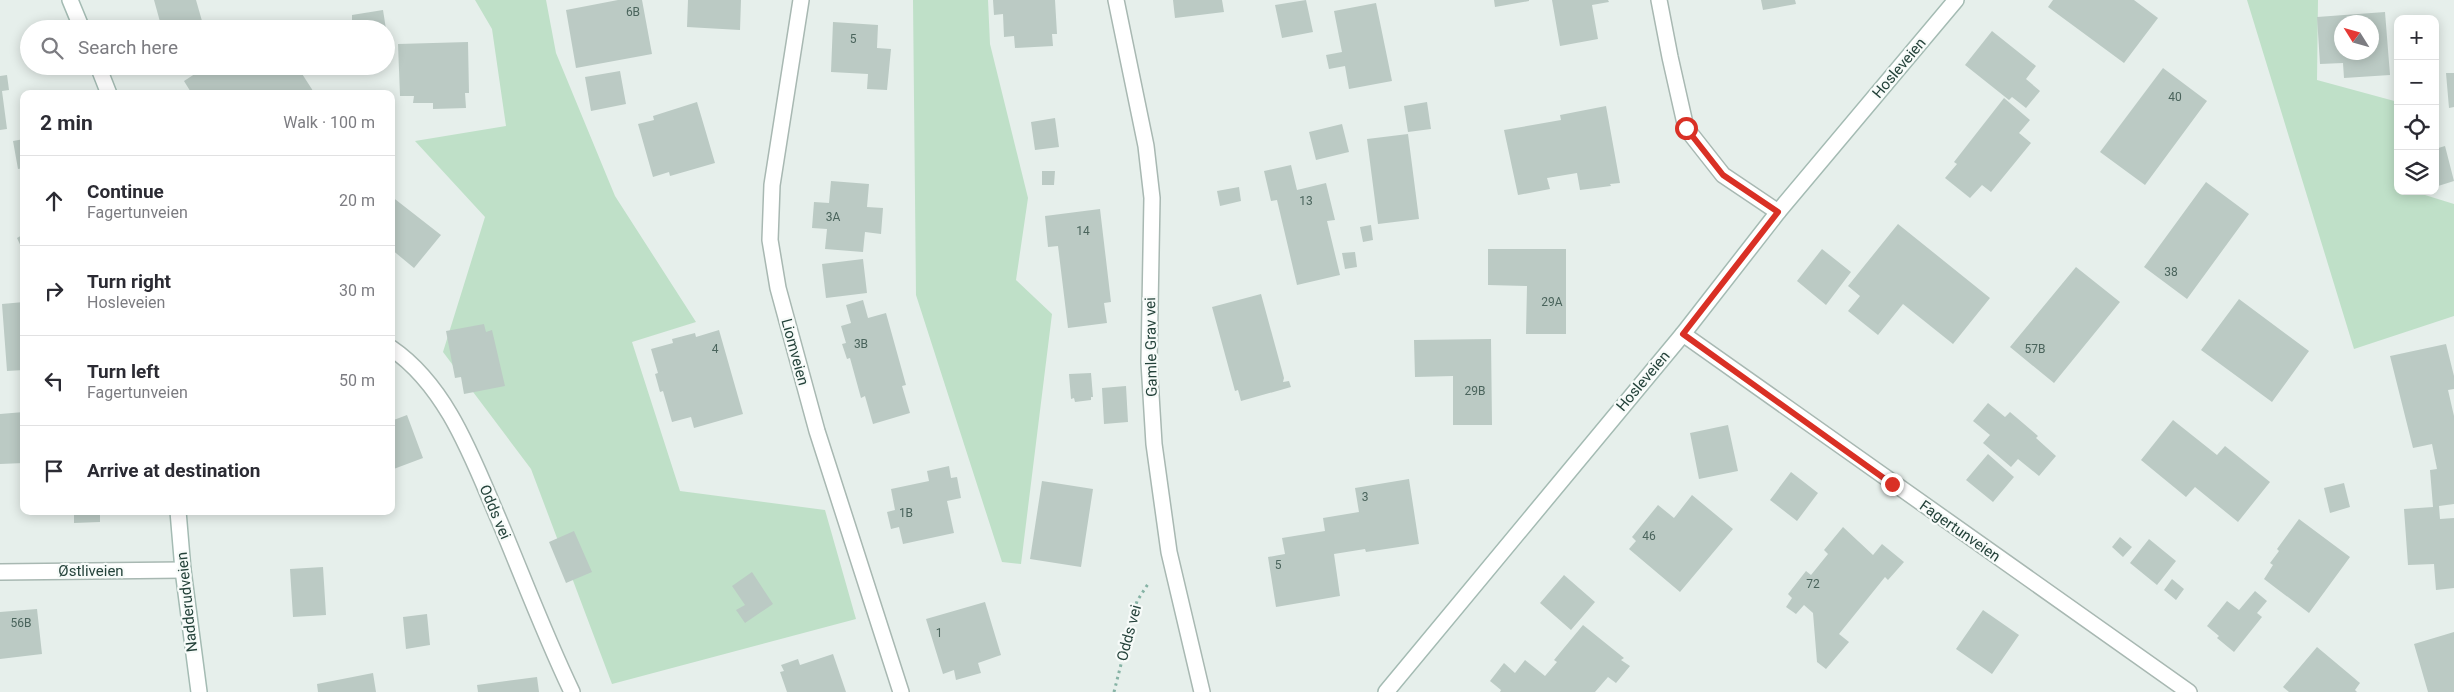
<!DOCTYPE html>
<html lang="en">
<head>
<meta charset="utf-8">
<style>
  body { margin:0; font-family:Roboto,sans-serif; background:#f2f2f3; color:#2b2b33 }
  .controls { position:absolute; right:15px; top:15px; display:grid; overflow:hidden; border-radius:10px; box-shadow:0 2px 12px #0003 }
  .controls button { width:45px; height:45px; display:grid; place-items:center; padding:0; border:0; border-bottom:1px solid #e1e1e2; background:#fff; color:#2b2b33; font:25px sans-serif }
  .compass { position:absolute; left:2334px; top:15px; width:45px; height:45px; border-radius:50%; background:#fff; box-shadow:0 2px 12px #0003; rotate:307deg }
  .stop { position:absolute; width:15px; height:15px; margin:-11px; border:4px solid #d93025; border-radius:50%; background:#fff }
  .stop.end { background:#d93025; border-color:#fff; box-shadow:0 1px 5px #0008 }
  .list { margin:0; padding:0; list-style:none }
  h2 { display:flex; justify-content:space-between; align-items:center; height:65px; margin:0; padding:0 20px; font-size:21px }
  h2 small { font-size:16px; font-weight:400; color:#7c7c81 }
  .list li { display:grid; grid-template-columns:32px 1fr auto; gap:15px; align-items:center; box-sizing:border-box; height:90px; padding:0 20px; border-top:1px solid #e1e1e2 }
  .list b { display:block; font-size:19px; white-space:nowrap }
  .list p { margin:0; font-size:16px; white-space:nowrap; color:#7c7c81 }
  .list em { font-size:16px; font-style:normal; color:#7c7c81 }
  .icon { flex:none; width:28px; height:28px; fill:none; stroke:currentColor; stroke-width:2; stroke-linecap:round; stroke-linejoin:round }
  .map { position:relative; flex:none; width:2454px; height:692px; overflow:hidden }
  .search { position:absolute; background:#fff; box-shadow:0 2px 12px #0003; left:20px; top:20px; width:375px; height:55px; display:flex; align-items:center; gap:12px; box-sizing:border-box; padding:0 18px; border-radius:28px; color:#7c7c81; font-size:19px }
  .panel { position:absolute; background:#fff; box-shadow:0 2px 12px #0003; left:20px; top:90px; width:375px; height:425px; border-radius:10px }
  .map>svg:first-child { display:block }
  .green { fill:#bfe0c8 }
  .building { fill:#bbcac4; fill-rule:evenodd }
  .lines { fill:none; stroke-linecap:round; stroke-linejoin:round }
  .minor-casing { stroke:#a8b8b2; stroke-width:18 }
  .secondary-casing { stroke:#a4bbb3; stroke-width:18 }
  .path { stroke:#86b3a5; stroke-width:3; stroke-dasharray:2.5 4; stroke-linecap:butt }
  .minor { stroke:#fff; stroke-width:15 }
  .secondary { stroke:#fff; stroke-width:15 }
  .route { stroke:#d93025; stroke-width:6 }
  .labels { text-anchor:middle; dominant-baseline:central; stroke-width:4.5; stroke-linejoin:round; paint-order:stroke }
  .number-label { font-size:12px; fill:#4a645c }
  .street-label { font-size:15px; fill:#24423a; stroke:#f7fbf9 }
</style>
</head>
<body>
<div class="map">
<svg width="2454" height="692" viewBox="0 0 2454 692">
  <rect width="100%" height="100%" fill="#e6efeb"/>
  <path class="green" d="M475 0H546L556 53 615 196 696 322 632 342 680 491 825 510 856 619 612 684 531 469 443 352 485 217 415 141 506 126 492 29Z
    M913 0H988L990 44 1028 198 1016 280 1052 314 1021 564 1002 562 916 295Z
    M2247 0H2318L2317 80 2398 102V191H2425V195L2454 204V316L2354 349Z"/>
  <path class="building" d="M154 0H196L202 21 172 29H162Z
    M618 0H642L652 54 576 68 566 10Z
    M688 0H741L740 30 687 27Z
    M993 0H1055L1057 34H1052L1053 46 1015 48 1014 36 1004 37 1003 14 994 15Z
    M1173 0H1222L1224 12 1175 18Z
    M1306 0 1313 32 1282 38 1275 5Z
    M1494 0H1529V1L1495 7Z
    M1552 0H1608L1609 2 1592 5 1598 39 1560 46Z
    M1761 0H1795L1796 4 1763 10Z
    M2053 0H2134L2158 18 2124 63 2048 7Z
    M1376 3 1392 81 1349 89 1345 66 1329 69 1326 55 1342 52 1334 11Z
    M383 10 386 29H322L352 26V15Z
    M2385 12 2390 75 2344 78 2343 63 2320 64 2317 17ZM2342 22H2372V52H2342Z
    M833 22 878 25 877 48 891 49 887 90 867 89 868 74 831 72Z
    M1992 31 2036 66 2026 79 2040 91 2026 108 2012 97 2009 100 1965 65Z
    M468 42 469 93H465L466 108 433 109V103H413L414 96H400L398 44Z
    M207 66H297L315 94H192L184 81Z
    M2163 68 2207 101 2145 185 2100 152Z
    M620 71 626 104 591 111 585 77Z
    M2446 73H2454V107L2449 108Z
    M7 75 9 90 2 91 7 129 0 130V76Z
    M2004 98 2030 120 2019 133 2031 143 1991 192 1982 185 1970 198 1945 178 1957 164 1954 162Z
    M697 102 715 163 670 176 669 172 653 177 638 124 654 120 653 116Z
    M1427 102 1431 129 1408 132 1404 106Z
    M1606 106 1620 183 1610 184 1611 186 1580 190 1577 173 1547 178 1550 189 1518 195 1504 130 1561 120 1560 115Z
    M1055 118 1059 147 1035 150 1031 122Z
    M1342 124 1349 152 1316 160 1309 132Z
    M1408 134 1419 219 1378 224 1367 139Z
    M24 139V168L18 169 13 141Z
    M2445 146 2454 181 2435 187V149Z
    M1291 165 1297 190 1326 183 1335 220 1327 221 1340 275 1297 285 1277 200 1271 201 1264 171Z
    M1042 171H1055L1054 185H1042Z
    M831 181 869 184 867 207 883 208 881 234 865 232 863 252 825 249 827 229 812 228 814 202 829 203Z
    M2206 182 2249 214 2187 299 2144 267Z
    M1239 187 1241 201 1220 206 1217 191Z
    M391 196 441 235 414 268 391 249Z
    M1100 209 1111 302 1104 303 1107 323 1068 328 1058 246 1048 247 1045 216Z
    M1898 224 1990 298 1953 344 1903 304 1878 335 1848 311 1860 296 1848 286Z
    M1371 225 1373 240 1363 242 1360 227Z
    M24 234V253L17 238Z
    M1488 249H1566V334H1526L1527 286 1488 285Z
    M1822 249 1851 272 1826 305 1797 281Z
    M1355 252 1357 267 1345 269 1342 253Z
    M863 259 867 293 826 298 822 264Z
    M2076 267 2120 302 2054 383 2010 347Z
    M1261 294 1284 378 1283 382 1289 381 1291 387 1241 401 1238 390 1235 391 1212 307Z
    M2239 299 2309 351 2272 402 2201 350Z
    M863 300 868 318 886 313 906 385 902 386 910 413 873 424 865 396 861 398 850 358 847 359 842 344 846 343 841 326 851 323 846 305Z
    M24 302V370L7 371 2 304Z
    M484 324 486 332 492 330 505 386 464 394 461 377 455 378 446 331Z
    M719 330 743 414 694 428 691 417 672 422 663 391 660 392 655 374 658 373 651 349 673 343 672 339 695 333 696 337Z
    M1491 339 1492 425H1453V376L1415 377 1414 340Z
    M2446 344 2454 376V389L2448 390 2454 416V504L2439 506 2440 519 2454 518V588L2436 590 2434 564 2408 565 2404 509 2433 507 2430 470 2437 469 2432 444 2413 448 2390 356Z
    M1091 373 1093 397H1091V400L1075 402 1074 398 1071 399 1069 374Z
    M1126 386 1128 422 1104 424 1102 388Z
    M1988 403 2005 417 2010 412 2038 436 2036 438 2056 456 2039 476 2018 459 2011 467 1983 443 1990 435 1973 421Z
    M24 412V463L0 464V414Z
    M407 415 423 458 391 470V421Z
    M2173 420 2217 455 2225 446 2270 482 2238 522 2195 487 2186 497 2141 460Z
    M1728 425 1738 471 1699 479 1690 433Z
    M1988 454 2014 477 1993 502 1966 480Z
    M949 466 951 478 957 477 961 498 947 501 954 533 903 544 899 527 891 529 887 512 895 510 891 489 929 481 927 471Z
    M1791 472 1818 493 1797 521 1770 500Z
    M1409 479 1419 544 1366 552 1365 549 1334 554 1340 596 1276 607 1268 557 1285 554 1282 538 1325 531 1323 518 1359 512 1355 488Z
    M1042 481 1093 489 1081 567 1030 559Z
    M2344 483 2350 507 2330 513 2324 488Z
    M1692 495 1733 529 1680 592 1629 549 1636 541 1632 537 1658 505 1674 518Z
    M74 511H100V522L74 523Z
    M2299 519 2350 557 2309 613 2264 579 2273 565 2270 563 2279 551 2277 549Z
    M1843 527 1873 555 1882 544 1904 562 1888 580 1885 577 1839 634 1849 642 1826 669 1817 662 1813 613 1804 605 1796 614 1786 607 1792 598 1788 594 1806 571 1811 575 1828 554 1824 550Z
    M574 531 592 572 566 583 549 542Z
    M2120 537 2132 547 2123 557 2112 547Z
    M2149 539 2176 561 2157 585 2130 563Z
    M323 567 326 615 293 617 290 569Z
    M752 572 773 604 745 623 736 610 745 605 732 586Z
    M1564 575 1595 602 1571 630 1540 603Z
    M2172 579 2184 589 2176 600 2164 590Z
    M2255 591 2267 601 2257 613 2262 617 2234 652 2217 638 2219 636 2207 626 2227 601 2239 610Z
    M985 602 1001 655 978 663 981 673 956 680 954 670 943 674 926 619Z
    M37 609 42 654 0 659V612Z
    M1983 610 2019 635 1992 674 1956 649Z
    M427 614 430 645 406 649 403 617Z
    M1583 625 1624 658 1621 660 1630 666 1616 683 1608 677 1595 692H1500L1501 690 1490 681 1504 663 1515 673 1525 660 1545 676 1557 662 1554 660Z
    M2454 632V692H2428L2414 644Z
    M2317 647 2360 683 2355 690 2357 692H2289L2283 687Z
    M833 654 846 692H787L780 672 784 671 781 665 798 659 800 665Z
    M373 673 376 692H318L317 684Z
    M537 677 539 692H478L477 685Z"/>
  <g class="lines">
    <g class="minor-casing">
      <path id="minor" d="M801 0 772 185 770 240 778 288 817 431 901 692
        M1116 0 1146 146 1152 198 1149 362 1154 444 1169 552 1202 692
        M1659 0 1670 57 1686 128 1723 175 1778 212
        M1683 334 2189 692
        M391 348C448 387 473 460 499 520 523 577 545 636 572 692
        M0 572 183 570"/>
    </g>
    <g class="secondary-casing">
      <path id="secondary" d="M70 0 82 29
        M98 66 109 94
        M178 511 183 570 199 692
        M1386 692 1683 334 1778 212 1956 0"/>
    </g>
    <path class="path" d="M1114 692 1137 601 1148 584"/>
    <use href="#minor" class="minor"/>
    <use href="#secondary" class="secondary"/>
  </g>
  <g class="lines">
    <path class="route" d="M1686 128 1723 175 1778 212 1683 334 1892 484"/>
  </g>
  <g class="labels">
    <g class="number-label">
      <text x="633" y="12">6B</text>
      <text x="853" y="39">5</text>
      <text x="2175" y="97">40</text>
      <text x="1306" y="201">13</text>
      <text x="833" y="217">3A</text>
      <text x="1083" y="231">14</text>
      <text x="2171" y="272">38</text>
      <text x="1552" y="302">29A</text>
      <text x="861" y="344">3B</text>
      <text x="715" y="349">4</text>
      <text x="2035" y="349">57B</text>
      <text x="1475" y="391">29B</text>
      <text x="1365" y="497">3</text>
      <text x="906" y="513">1B</text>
      <text x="1649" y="536">46</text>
      <text x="1278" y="565">5</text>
      <text x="1813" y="584">72</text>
      <text x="21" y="623">56B</text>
      <text x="939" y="633">1</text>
    </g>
    <g class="street-label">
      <text transform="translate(1899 68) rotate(-50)">Hosleveien</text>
      <text transform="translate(1151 347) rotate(-91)">Gamle Grav vei</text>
      <text transform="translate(795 352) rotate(75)">Liomveien</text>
      <text transform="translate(1643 381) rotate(-50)">Hosleveien</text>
      <text transform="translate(495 512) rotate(67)">Odds vei</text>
      <text transform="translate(1960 531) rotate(35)">Fagertunveien</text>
      <text x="91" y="571">Østliveien</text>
      <text transform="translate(187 602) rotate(-96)">Nadderudveien</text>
      <text transform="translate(1129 633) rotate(-75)">Odds vei</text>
    </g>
  </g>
</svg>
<div class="controls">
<button>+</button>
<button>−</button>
<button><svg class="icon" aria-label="locate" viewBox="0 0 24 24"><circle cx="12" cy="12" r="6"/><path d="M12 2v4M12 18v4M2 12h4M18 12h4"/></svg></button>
<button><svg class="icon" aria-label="layers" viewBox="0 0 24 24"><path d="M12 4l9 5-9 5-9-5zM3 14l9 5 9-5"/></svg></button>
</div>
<svg class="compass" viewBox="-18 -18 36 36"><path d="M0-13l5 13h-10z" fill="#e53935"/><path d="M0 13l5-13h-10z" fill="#7c7c81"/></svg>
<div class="stop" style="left:1686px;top:128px"></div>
<div class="stop end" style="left:1892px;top:484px"></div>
<div class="search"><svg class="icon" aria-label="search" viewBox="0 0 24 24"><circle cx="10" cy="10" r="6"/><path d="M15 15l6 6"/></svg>Search here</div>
<section class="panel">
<h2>2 min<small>Walk · 100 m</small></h2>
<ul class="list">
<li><svg class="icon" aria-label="ahead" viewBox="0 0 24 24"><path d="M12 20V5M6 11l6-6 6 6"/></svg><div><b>Continue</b><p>Fagertunveien</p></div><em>20 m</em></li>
<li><svg class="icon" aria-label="right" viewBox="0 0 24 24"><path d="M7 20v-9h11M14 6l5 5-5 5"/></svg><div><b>Turn right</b><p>Hosleveien</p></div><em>30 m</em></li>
<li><svg class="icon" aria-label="left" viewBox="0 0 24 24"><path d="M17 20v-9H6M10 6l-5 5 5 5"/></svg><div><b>Turn left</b><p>Fagertunveien</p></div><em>50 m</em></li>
<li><svg class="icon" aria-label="arrive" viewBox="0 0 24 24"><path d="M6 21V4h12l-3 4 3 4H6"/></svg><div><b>Arrive at destination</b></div></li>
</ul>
</section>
</div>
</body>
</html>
